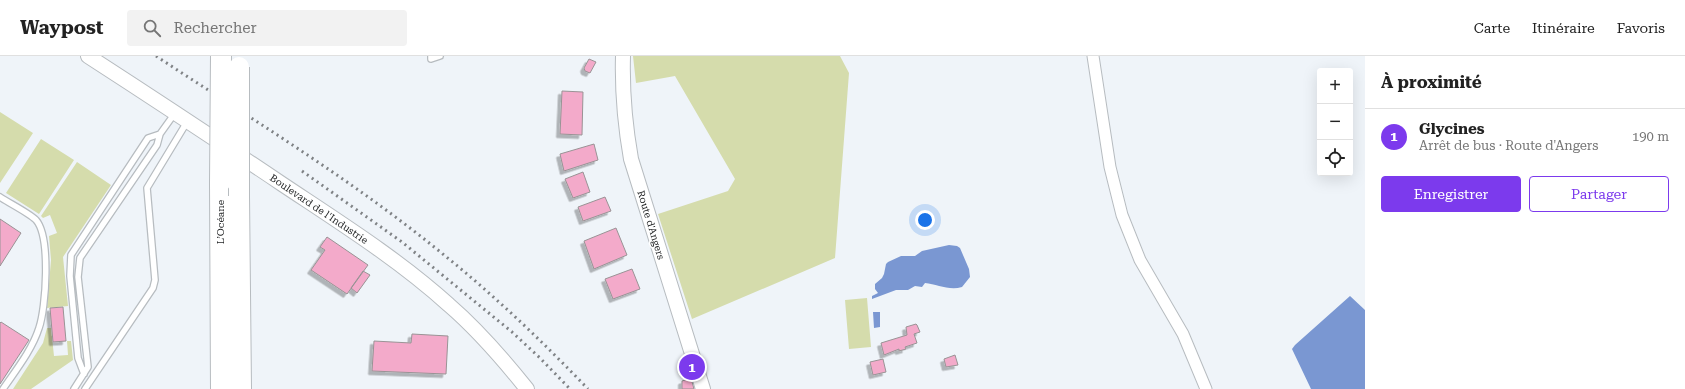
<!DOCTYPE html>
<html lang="fr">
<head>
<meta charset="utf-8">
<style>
  body { margin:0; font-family:"Roboto Serif",serif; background:#f2f2f2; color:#222 }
  .controls { position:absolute; right:12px; top:12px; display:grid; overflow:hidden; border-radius:4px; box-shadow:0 4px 16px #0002 }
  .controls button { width:36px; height:36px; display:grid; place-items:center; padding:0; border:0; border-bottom:1px solid #e0e0e0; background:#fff; color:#222; font:20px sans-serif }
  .you { position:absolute; left:925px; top:164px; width:14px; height:14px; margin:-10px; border:3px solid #fff; border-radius:50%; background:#1a73e8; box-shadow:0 0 0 6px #1a73e833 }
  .badge { display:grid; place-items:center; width:26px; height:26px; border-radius:50%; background:#7c3aed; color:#fff; font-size:13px; font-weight:700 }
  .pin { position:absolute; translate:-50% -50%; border:2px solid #fff; box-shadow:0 1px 4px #0006 }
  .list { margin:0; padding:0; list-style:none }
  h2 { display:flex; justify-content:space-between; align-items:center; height:52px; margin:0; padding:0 16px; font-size:17px }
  h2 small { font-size:13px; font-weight:400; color:#767676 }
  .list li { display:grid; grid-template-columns:26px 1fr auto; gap:12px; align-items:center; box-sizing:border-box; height:56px; padding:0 16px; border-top:1px solid #e0e0e0 }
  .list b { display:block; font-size:15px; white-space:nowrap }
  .list p { margin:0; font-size:13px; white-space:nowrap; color:#767676 }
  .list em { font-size:13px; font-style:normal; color:#767676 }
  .actions { display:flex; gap:8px; padding:12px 16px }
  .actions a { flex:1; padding:9px 0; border:1px solid #7c3aed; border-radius:4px; text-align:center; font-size:14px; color:#7c3aed }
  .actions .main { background:#7c3aed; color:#fff }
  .icon { flex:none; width:22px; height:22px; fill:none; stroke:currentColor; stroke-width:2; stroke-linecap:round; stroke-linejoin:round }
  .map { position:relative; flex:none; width:1365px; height:333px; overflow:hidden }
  header { display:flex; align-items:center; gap:24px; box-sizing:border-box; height:56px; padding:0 20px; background:#fff; border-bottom:1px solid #e0e0e0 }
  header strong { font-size:19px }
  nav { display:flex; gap:22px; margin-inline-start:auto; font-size:14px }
  .search { width:280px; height:36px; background:#f2f2f2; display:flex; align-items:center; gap:10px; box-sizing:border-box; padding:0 14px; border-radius:4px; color:#767676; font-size:15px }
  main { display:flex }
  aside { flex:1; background:#fff }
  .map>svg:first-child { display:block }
  .green { fill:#d5dcac }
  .water { fill:#7a97d2 }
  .building { fill:#f3aaca; stroke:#999395; filter:url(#shadow) }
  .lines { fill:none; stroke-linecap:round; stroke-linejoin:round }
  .service-casing { stroke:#b7bcc0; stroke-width:8 }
  .minor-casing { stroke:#b7bcc0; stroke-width:13 }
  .tertiary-casing { stroke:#b7bcc0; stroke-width:16 }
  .motorway-casing { stroke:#b7bcc0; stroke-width:22 }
  .service { stroke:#fff; stroke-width:5.5 }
  .minor { stroke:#fff; stroke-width:11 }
  .tertiary { stroke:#fff; stroke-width:14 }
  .motorway { stroke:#fff; stroke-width:20 }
  .rail { stroke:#7f8285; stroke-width:3; stroke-dasharray:2 4; stroke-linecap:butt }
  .motorway-bridge-casing { stroke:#b7bcc0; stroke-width:22; stroke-linecap:butt }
  .motorway-bridge { stroke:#fff; stroke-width:20 }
  .labels { text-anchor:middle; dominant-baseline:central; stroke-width:3.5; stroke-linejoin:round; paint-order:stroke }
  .street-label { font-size:10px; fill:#252728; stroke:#fff }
</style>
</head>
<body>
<header>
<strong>Waypost</strong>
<div class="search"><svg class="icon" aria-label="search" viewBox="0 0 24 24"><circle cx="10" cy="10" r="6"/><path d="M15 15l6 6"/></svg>Rechercher</div>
<nav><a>Carte</a><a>Itinéraire</a><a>Favoris</a></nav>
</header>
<main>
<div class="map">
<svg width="1365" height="333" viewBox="0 0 1365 333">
  <defs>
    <filter id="shadow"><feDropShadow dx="-3.5" dy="3.5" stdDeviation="0" flood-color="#0004"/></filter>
  </defs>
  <rect width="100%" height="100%" fill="#eff4f9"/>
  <path class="green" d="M633 0H840L849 17 835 202 692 263 658 158 728 135 735 123 675 20 636 27Z
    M0 56 33 77 0 127Z
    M41 83 74 104 39 158 6 137Z
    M77 106 111 129 63 201 68 250 47 252 51 204 49 180 57 177 50 159 43 162 41 160Z
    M867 242 871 291 849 293 845 244Z
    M47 272H51L54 300 68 299 67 285H71L73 304 31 333H13L43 287Z"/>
  <path class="water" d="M949 189 957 190 960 192 969 213 970 221 962 231C949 235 937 228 925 227L922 231 915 230 908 234H896L872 243V240L878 237 875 233V228L882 222 884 218 886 208 888 206 901 200H915L922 195Z
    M1350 240 1365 254V333H1311L1292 293 1295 289Z
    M873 256H880V271L874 272Z"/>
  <path class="building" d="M589 3 596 6 590 17 585 15 584 12Z
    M562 35 583 36 582 79 560 78Z
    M594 88 598 104 564 115 560 98Z
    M583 116 590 136 573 142 565 123Z
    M605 141 611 155 583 165 578 151Z
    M0 163 21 177 0 210Z
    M616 172 627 199 594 213 584 185Z
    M327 181 368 209 347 238 311 214 325 194 320 191Z
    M632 213 640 233 613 243 605 223Z
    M363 215 370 219 357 237 351 232Z
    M63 251 66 285 53 286 50 252Z
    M1 266 29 284 0 328V267Z
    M916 268 917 269 920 276 914 278 917 287 905 291 906 293 899 295V293L884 299 881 287 907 279 906 271Z
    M412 278 448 280 446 318 372 315 374 285 411 287Z
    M955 299 958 309 946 311 944 303Z
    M883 303 886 316 873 319 870 306Z
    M691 322 694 333H682V325Z"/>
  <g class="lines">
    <g class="service-casing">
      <path id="service" d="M431 0V3L440 0
        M0 141C9 147 29 157 36 164 51 181 46 252 39 272 32 294 16 314 3 333
        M84 318 78 302 70 220 71 199 148 82 160 78
        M74 333 88 311 78 221 80 202 157 89 160 78 175 57
        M85 333 153 232 155 224 147 132 187 66"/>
    </g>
    <g class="minor-casing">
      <path id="minor" d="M1093 0 1110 111 1122 159 1140 204 1183 278 1206 333"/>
    </g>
    <g class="tertiary-casing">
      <path id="tertiary" d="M88 0C153 42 218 85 282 128 339 166 398 203 449 249 478 274 503 303 527 333
        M623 0C622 35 625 69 631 103L703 333"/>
    </g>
    <g class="motorway-casing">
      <path id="motorway" d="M220 127 221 333
        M239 140 241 333"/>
    </g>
    <use href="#service" class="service"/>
    <use href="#minor" class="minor"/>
    <use href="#tertiary" class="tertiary"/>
    <use href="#motorway" class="motorway"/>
    <path class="rail" d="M156 0C253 64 354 125 444 199 495 240 543 286 588 333
      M302 115 402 186 512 276 540 302 570 333"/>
    <g class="motorway-bridge-casing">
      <path id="motorway-bridge" d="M220 127 221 0
        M239 140V11"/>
    </g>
    <use href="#motorway-bridge" class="motorway-bridge"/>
  </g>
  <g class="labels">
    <g class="street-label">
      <text transform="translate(319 153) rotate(34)">Boulevard de l'Industrie</text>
      <text transform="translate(220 166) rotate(-90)">L’Océane</text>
      <text transform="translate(651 169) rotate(73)">Route d'Angers</text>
    </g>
  </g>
</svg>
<div class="controls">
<button>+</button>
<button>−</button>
<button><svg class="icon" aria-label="locate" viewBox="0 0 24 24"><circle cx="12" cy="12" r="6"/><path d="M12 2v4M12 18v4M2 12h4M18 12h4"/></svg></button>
</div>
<div class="you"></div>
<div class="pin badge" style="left:692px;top:311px">1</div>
</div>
<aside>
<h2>À proximité<small></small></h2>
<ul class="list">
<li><span class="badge">1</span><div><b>Glycines</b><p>Arrêt de bus · Route d'Angers</p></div><em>190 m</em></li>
</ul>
<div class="actions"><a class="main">Enregistrer</a><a>Partager</a></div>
</aside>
</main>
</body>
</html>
